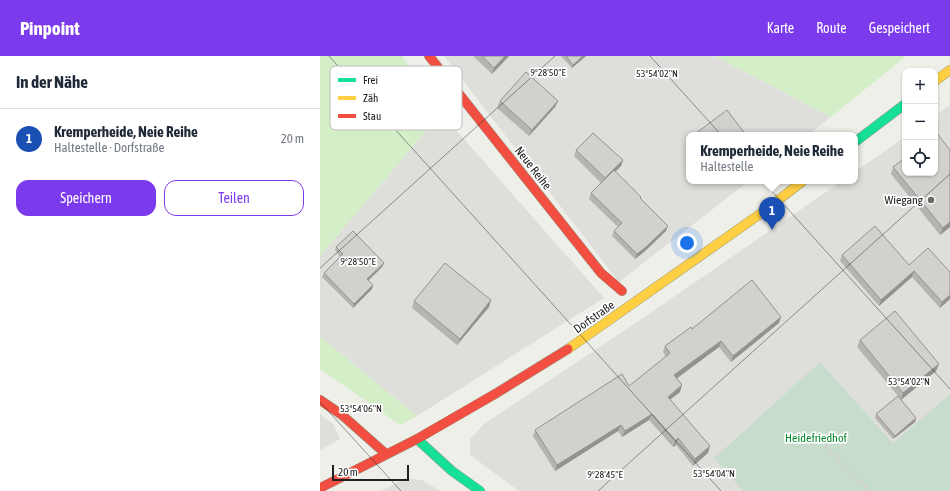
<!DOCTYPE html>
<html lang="de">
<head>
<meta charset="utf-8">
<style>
  body { margin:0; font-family:"Asap Condensed",sans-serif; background:#f6f6f7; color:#1f2937 }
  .controls { position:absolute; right:12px; top:12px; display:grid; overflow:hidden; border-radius:8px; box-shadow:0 1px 3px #0004 }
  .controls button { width:36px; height:36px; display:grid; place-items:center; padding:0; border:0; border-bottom:1px solid #e0e1e3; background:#fff; color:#1f2937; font:20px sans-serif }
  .scale { position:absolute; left:12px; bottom:10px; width:77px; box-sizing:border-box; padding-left:4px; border:2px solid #212121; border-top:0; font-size:11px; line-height:14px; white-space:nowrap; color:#212121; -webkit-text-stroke:3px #fff; paint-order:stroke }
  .you { position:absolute; left:367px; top:187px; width:14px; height:14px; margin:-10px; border:3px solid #fff; border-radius:50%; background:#1a73e8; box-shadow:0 0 0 6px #1a73e833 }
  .badge { display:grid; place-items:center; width:26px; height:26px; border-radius:50%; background:#7c3aed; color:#fff; font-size:13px; font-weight:700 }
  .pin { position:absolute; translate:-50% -33px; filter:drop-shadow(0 1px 2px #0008) }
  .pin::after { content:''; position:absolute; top:21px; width:14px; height:12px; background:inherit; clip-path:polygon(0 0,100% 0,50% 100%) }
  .popup { position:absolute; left:366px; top:76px; width:172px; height:52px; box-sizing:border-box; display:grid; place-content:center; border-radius:8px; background:#fff; filter:drop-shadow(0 1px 3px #0005); font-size:13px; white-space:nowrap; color:#747a83 }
  .popup b { font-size:15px; color:#1f2937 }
  .popup::after { content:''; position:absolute; left:50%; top:100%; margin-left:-8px; border:8px solid transparent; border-top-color:#fff }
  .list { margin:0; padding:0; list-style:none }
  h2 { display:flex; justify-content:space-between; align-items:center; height:52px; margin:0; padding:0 16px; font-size:17px }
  h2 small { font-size:13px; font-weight:400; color:#747a83 }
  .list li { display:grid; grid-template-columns:26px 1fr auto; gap:12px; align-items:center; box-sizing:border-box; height:60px; padding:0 16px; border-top:1px solid #e0e1e3 }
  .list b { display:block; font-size:15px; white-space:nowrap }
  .list p { margin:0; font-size:13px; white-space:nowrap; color:#747a83 }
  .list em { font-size:13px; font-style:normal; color:#747a83 }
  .actions { display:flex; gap:8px; padding:12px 16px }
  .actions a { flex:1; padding:9px 0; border:1px solid #7c3aed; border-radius:12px; text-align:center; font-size:14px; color:#7c3aed }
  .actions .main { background:#7c3aed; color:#fff }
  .icon { flex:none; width:22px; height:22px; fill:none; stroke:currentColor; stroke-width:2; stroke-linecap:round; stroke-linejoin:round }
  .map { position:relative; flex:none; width:630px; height:435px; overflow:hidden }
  header { display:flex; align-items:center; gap:24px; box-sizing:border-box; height:56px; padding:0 20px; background:#7c3aed; color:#fff }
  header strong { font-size:19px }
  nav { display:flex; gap:22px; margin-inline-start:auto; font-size:14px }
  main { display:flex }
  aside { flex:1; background:#fff }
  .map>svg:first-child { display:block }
  .residential { fill:#dededb }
  .grass { fill:#d4eec7 }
  .cemetery { fill:#c7dccc }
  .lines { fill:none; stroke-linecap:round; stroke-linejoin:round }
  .fast-casing { stroke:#939b80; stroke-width:10 }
  .slow-casing { stroke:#939b80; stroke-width:10 }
  .jam-casing { stroke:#939b80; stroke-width:10 }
  .path { stroke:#d8cdc8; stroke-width:2.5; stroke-dasharray:2 2; stroke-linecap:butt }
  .fast { stroke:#16e098; stroke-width:9 }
  .slow { stroke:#ffcf43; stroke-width:9 }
  .jam { stroke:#f24e42; stroke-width:9 }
  .wall { fill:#b5b4b0 }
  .shaded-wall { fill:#939290 }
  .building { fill:#d2d1cd; stroke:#939290 }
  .ticks { fill:none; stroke:#212121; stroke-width:1; stroke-opacity:0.45 }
  .poi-dot { fill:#696967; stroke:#fff; stroke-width:1.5 }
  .labels { text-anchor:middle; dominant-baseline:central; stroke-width:3.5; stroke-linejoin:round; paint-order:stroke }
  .street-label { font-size:12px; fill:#212121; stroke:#fff }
  .poi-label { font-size:12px; fill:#212121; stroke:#fff; text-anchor:end }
  .park-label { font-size:12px; fill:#05892b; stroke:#fff }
  .key { fill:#fff; stroke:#bcbcbc; stroke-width:1 }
  .key-label { font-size:11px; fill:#212121 }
  .ticks-label { font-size:10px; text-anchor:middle; fill:#212121; stroke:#fff; stroke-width:3.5; stroke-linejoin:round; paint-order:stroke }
</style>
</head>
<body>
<header>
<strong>Pinpoint</strong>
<nav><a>Karte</a><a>Route</a><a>Gespeichert</a></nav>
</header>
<main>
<aside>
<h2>In der Nähe<small></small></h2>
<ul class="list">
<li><span class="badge" style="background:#1a4fb4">1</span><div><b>Kremperheide, Neie Reihe</b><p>Haltestelle · Dorfstraße</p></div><em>20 m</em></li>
</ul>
<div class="actions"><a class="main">Speichern</a><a>Teilen</a></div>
</aside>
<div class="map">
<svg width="630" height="435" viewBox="0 0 630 435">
  <rect width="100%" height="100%" fill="#efefea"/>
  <path class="residential" d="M124 0H395L511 61 488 79H369V125H429L299 226Z
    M630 49V338L573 387 500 306 394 402 423 435H199L150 399V383L164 368 326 260 522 125H535V116L585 81V117H615V60Z
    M121 57 284 242 97 360 0 281V200Z
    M0 358 13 368 20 383 0 394Z
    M86 422 102 424 120 435H61Z"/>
  <path class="grass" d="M0 0H82L121 57 0 200Z
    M395 0H586L511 61Z
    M0 281 97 360 80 369 0 313Z"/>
  <path class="cemetery" d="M500 306 573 387 630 338V435H423L394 402Z"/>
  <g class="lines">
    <g class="fast-casing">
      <path id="fast" d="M535 86 585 48
        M97 383 132 415 160 435"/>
    </g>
    <g class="slow-casing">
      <path id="slow" d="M615 25 630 14
        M248 293 440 158 483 125"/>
    </g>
    <g class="jam-casing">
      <path id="jam" d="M109 0 281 217 302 235
        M0 344 22 359 66 398
        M0 432 97 383 175 338 248 293"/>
    </g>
    <path class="path" d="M505 390 542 428 550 435"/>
    <use href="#fast" class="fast"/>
    <use href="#slow" class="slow"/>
    <use href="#jam" class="jam"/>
  </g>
  <path class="wall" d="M153 0H189L172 18Z
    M241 0H266L252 12Z
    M180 45H238L235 51 209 80 177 52Z
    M256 94 303 104 301 110 295 116 321 141V143L346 175 324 196 315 203 292 180 294 175 298 171 269 143 271 137 281 127 254 100Z
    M630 94V171L620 179 571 118 573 111Z
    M16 191 64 207 62 211 48 224 52 233 33 252 2 221 4 217 20 201 15 194Z
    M522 199 589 209 630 243 620 252 592 221 559 250 520 205Z
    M171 244 169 251 137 289 92 252 94 245Z
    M459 267 411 306 399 291 356 322 360 336 350 343 388 397 373 410 356 389 353 391 329 364 302 381 298 375 235 415 213 380 215 374 309 330 346 301 343 296 345 290 372 273Z
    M540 284 619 308 616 315 581 344 596 362 595 366 573 383 555 362 556 358 578 340 537 291Z"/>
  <path class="shaded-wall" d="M185 0H189L172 18 174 12Z
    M263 0H266L252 12 253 9Z
    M238 45 235 51 209 80 212 74Z
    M303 104 301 110 283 128 285 122Z
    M630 166V171L620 179 623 172Z
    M348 170 346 175 324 196 315 203 317 198Z
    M64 207 62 211 46 227 47 223Z
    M594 215 592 221 559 250 561 244Z
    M53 229 52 233 33 252 34 248Z
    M630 239V243L620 252 622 246Z
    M171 244 169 251 137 289 140 283Z
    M461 261 459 267 411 306 413 300Z
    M401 285 399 291 352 326 354 319Z
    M619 308 616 315 581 344 583 337Z
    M362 329 360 336 346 347 348 341Z
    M332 358 329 364 302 381 305 375Z
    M596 362 595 366 573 383 575 380Z
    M301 369 298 375 235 415 237 409Z
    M358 382 356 389 353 391 355 385Z
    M390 390 388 397 373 410 375 403Z"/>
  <path class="building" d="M162 0H185L174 12Z
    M246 0H263L253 9Z
    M206 16 238 45 212 74 180 45Z
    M407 54 426 79H376L375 78Z
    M616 76 630 94V166L623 172 573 111 585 102V117H615V77Z
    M273 77 303 104 285 122 256 94Z
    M294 114 321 141 320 142 348 170 326 191 317 198 294 175 302 167 271 137Z
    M555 170 589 209 608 192 630 216V239L622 246 594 215 561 244 522 199Z
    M33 175 64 207 47 223 53 229 34 248 4 217 23 198 16 191Z
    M125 207 171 244 140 283 94 245Z
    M432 224 461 261 413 300 401 285 354 319 362 329 348 341 390 390 375 403 358 382 355 385 332 358 305 375 301 369 237 409 215 374 302 318 309 330 350 297 345 290 371 271 372 273Z
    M575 255 619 308 583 337 540 284Z
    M578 340 596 362 575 380 556 358Z"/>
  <path class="ticks" d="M9 0 401 435M330 0 630 333M0 212 235 0M0 346 81 435M278 435 630 118"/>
  <circle class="poi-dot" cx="611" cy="144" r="4"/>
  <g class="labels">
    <g class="street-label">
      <text transform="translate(213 112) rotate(52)">Neue Reihe</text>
      <text transform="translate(274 261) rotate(-35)">Dorfstraße</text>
    </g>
    <g class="poi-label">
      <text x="603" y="144">Wiegang</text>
    </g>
    <g class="park-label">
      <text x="496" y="382">Heidefriedhof</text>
    </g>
  </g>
  <rect x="10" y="10" width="132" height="64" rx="6" class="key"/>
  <rect x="18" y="22" width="18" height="4" fill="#16e098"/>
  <rect x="18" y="40" width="18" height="4" fill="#ffcf43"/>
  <rect x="18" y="58" width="18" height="4" fill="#f24e42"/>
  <g class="key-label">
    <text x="43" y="28">Frei</text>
    <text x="43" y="46">Zäh</text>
    <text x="43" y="64">Stau</text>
  </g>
  <g class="ticks-label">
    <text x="228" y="20">9°28'50"E</text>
    <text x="337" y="21">53°54'02"N</text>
    <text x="38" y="209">9°28'50"E</text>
    <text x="589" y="329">53°54'02"N</text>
    <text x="41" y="356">53°54'06"N</text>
    <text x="394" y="421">53°54'04"N</text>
    <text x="285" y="422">9°28'45"E</text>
  </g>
</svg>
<div class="controls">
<button>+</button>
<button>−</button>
<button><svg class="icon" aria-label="locate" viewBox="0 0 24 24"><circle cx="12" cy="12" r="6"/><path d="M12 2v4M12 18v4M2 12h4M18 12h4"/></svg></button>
</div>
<div class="scale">20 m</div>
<div class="you"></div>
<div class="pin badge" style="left:452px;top:174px;background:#1a4fb4">1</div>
<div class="popup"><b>Kremperheide, Neie Reihe</b>Haltestelle</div>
</div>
</main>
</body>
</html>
